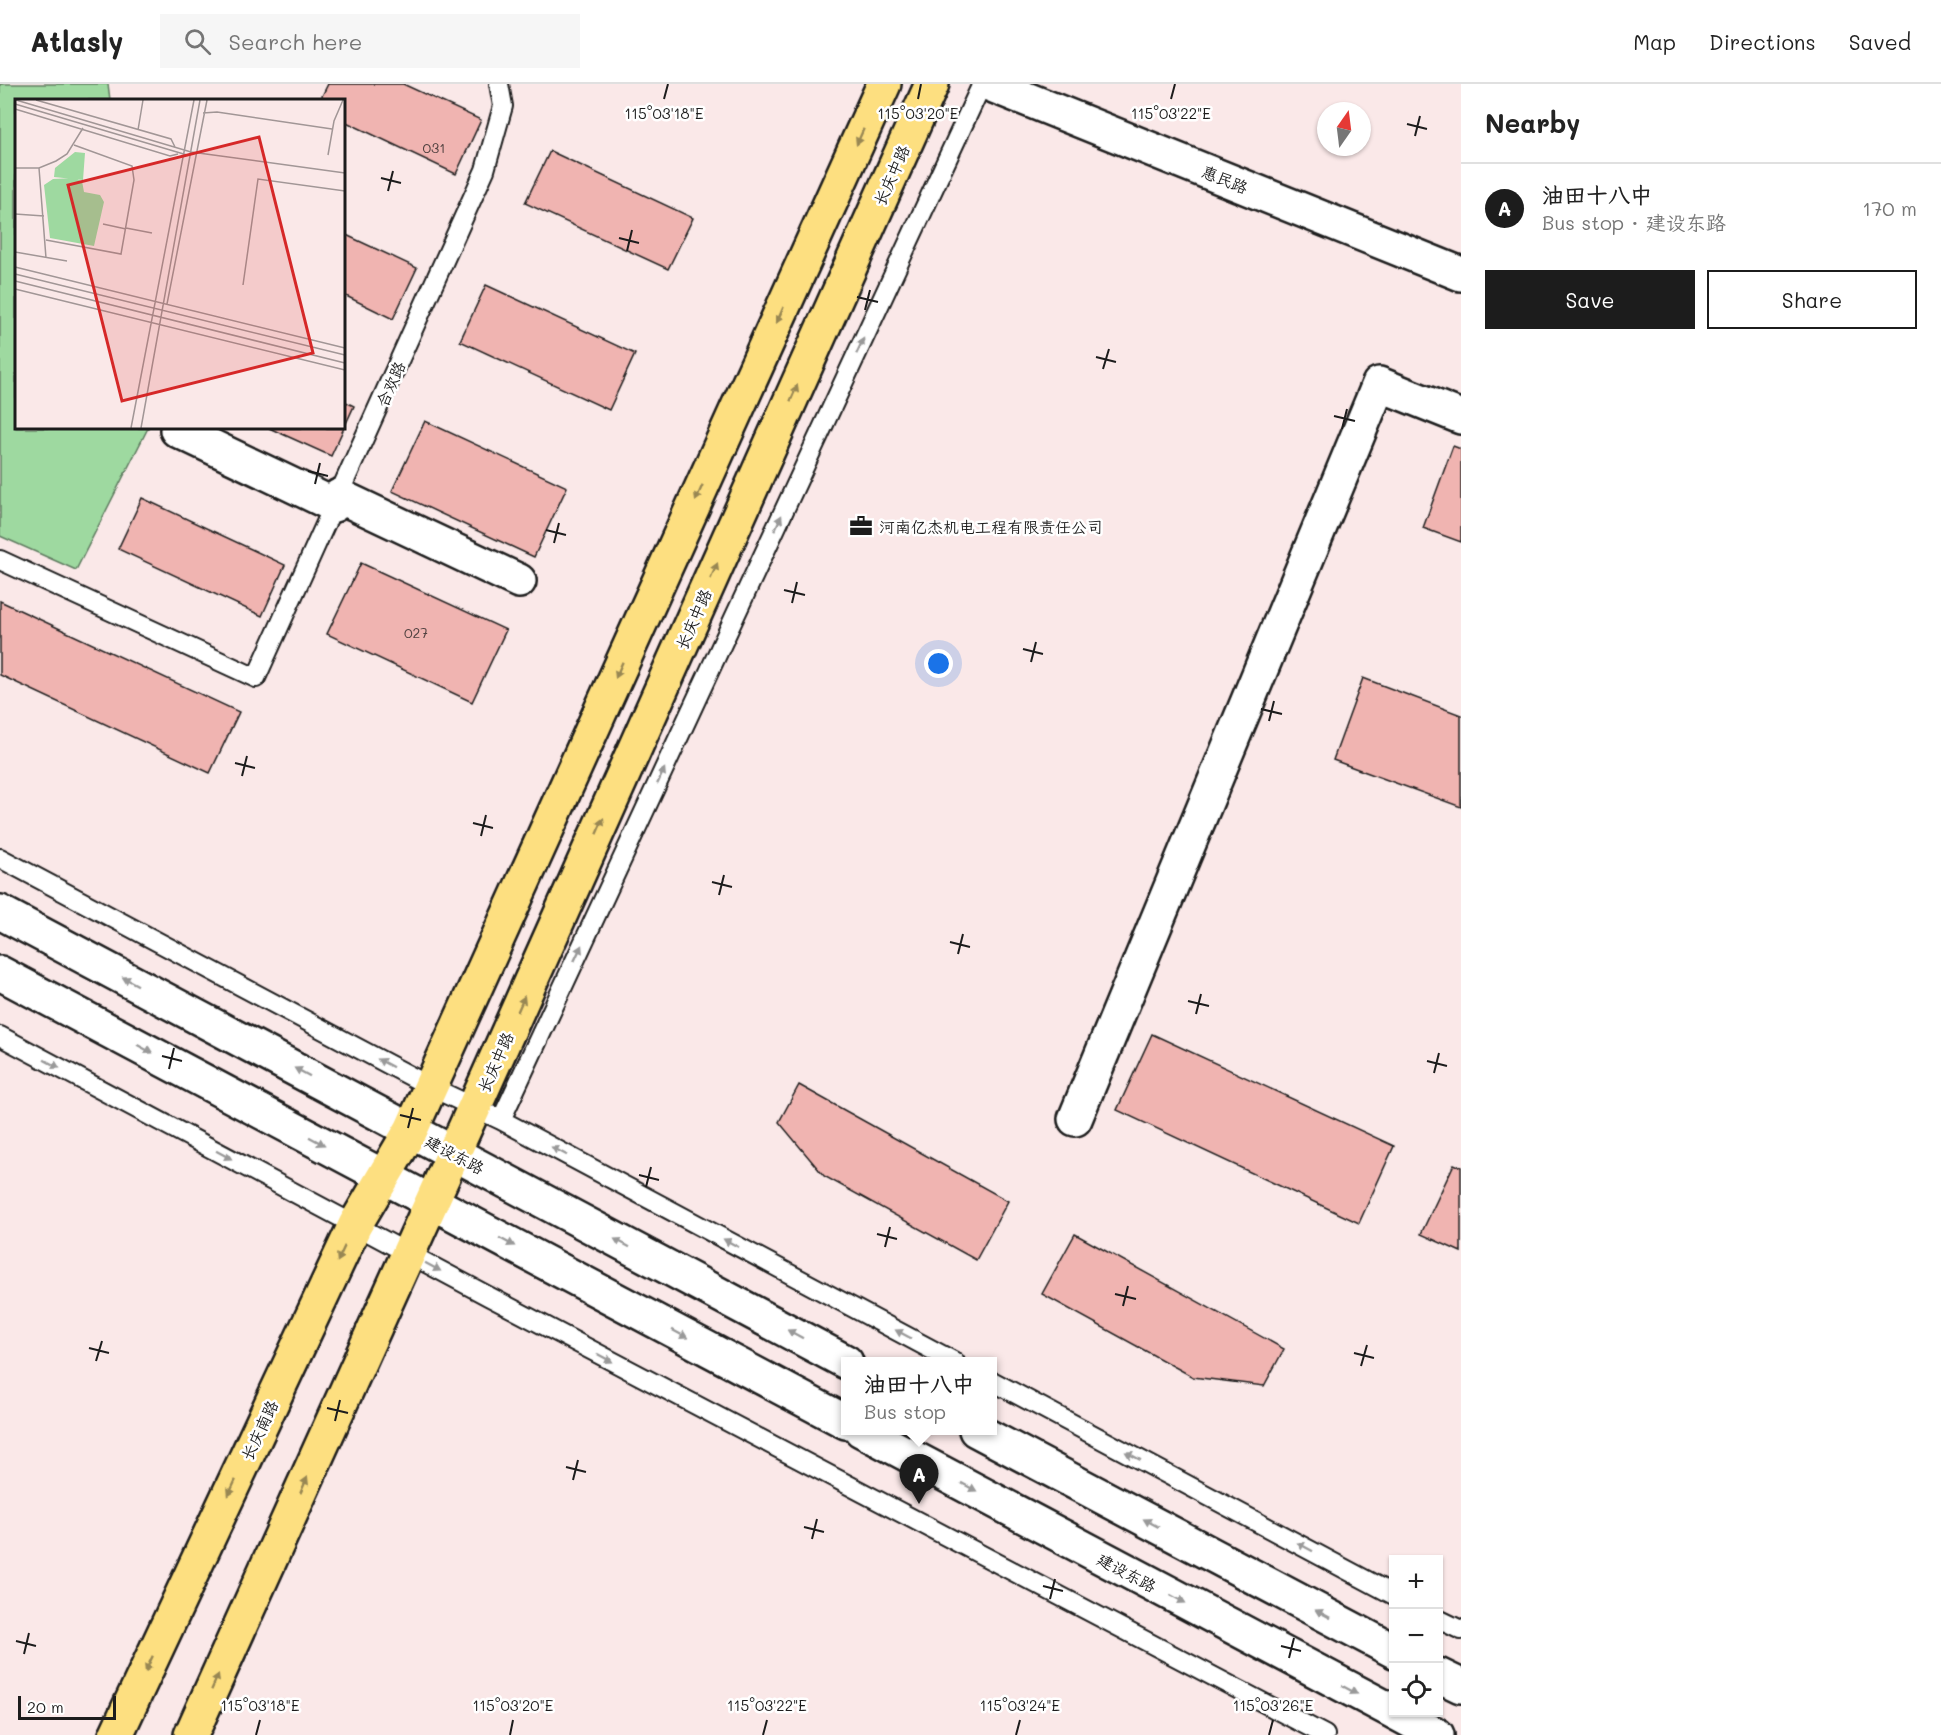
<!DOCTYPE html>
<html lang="en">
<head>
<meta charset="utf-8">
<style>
  body { margin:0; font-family:Mali,"LXGW WenKai TC",sans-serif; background:#f6f6f6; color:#222 }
  .controls { position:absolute; right:18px; bottom:18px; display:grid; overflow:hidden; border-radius:0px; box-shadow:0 2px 4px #0004 }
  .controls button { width:54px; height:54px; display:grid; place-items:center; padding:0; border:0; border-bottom:2px solid #e0e0e0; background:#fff; color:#222; font:30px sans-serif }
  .compass { position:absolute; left:1317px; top:18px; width:54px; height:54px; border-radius:50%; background:#fff; box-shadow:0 2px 4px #0004; rotate:14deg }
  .scale { position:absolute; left:18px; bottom:15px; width:98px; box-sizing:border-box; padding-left:6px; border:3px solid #1c1c1c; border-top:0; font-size:16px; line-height:21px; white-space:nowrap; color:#1c1c1c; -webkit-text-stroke:4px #fff; paint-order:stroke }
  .you { position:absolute; left:939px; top:580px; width:21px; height:21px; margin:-15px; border:4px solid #fff; border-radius:50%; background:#1a73e8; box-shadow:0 0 0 9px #1a73e833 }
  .badge { display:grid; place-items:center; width:39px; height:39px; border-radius:50%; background:#1c1c1c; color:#fff; font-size:20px; font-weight:700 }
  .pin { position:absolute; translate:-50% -50px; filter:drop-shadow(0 2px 3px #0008) }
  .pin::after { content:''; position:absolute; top:32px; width:21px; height:18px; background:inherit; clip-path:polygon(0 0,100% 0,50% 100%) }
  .popup { position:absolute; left:841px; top:1273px; width:156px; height:78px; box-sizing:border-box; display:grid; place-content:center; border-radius:0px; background:#fff; filter:drop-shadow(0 2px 4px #0005); font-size:20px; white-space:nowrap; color:#767676 }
  .popup b { font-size:22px; color:#222 }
  .popup::after { content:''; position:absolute; left:50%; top:100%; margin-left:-12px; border:12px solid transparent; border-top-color:#fff }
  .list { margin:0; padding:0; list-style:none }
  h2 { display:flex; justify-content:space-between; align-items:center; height:78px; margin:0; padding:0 24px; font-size:26px }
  h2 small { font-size:20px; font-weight:400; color:#767676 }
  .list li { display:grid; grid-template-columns:39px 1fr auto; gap:18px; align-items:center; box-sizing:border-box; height:90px; padding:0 24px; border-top:2px solid #e0e0e0 }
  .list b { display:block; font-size:22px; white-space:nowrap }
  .list p { margin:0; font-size:20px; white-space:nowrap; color:#767676 }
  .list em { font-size:20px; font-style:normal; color:#767676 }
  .actions { display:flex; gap:12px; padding:18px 24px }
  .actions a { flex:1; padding:14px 0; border:2px solid #1c1c1c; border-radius:0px; text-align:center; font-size:21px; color:#1c1c1c }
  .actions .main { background:#1c1c1c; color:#fff }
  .icon { flex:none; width:33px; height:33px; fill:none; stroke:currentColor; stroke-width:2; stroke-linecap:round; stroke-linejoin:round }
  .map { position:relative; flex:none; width:1461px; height:1651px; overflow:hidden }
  header { display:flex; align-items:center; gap:36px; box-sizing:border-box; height:84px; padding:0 30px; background:#fff; border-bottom:2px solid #e0e0e0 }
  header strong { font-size:28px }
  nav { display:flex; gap:33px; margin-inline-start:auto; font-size:21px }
  .search { width:420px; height:54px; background:#f6f6f6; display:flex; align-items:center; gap:15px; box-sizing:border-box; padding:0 21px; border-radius:0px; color:#767676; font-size:22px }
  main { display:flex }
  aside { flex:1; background:#fff }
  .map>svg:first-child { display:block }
  .green { fill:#9ed9a0; stroke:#5d7a5e; stroke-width:1.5 }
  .building { fill:#f0b4b1; stroke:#1c1c1c; stroke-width:1.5 }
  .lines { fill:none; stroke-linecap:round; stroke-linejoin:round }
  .service-casing { stroke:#1c1c1c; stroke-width:22 }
  .minor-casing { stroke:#1c1c1c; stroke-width:38 }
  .tertiary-casing { stroke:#1c1c1c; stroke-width:38 }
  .secondary-casing { stroke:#1c1c1c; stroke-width:38 }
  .primary-casing { stroke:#1c1c1c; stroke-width:38 }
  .service { stroke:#fff; stroke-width:18 }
  .minor { stroke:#fff; stroke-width:33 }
  .tertiary { stroke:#fff; stroke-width:33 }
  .secondary { stroke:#fff; stroke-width:33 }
  .primary { stroke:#fddf80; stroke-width:33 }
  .oneway { fill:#988753 }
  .oneway2 { fill:#999 }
  .ticks { fill:none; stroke:#1c1c1c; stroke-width:2 }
  .labels { text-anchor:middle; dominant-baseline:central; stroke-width:5; stroke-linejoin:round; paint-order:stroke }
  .number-label { font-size:14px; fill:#514241 }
  .street-label { font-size:16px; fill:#1c1c1c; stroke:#fff }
  .poi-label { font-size:16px; fill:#1c1c1c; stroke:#fff; text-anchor:start }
  .inset-road { fill:none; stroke:#a19696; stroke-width:1.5 }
  .view { fill:#d62828; fill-opacity:0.15; stroke:#d62828; stroke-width:3 }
  .inset-edge { fill:none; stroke:#1c1c1c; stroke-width:3 }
  .ticks-label { font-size:15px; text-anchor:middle; fill:#1c1c1c; stroke:#fff; stroke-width:5; stroke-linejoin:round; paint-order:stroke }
</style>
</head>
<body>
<header>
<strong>Atlasly</strong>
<div class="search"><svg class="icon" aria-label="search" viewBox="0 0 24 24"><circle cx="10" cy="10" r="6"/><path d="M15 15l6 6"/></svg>Search here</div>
<nav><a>Map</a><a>Directions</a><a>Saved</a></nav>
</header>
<main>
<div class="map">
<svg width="1461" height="1651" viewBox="0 0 1461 1651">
  <rect width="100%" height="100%" fill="#fae8e8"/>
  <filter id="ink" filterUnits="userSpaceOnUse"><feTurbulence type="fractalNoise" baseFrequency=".0167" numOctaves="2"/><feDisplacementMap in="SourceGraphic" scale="12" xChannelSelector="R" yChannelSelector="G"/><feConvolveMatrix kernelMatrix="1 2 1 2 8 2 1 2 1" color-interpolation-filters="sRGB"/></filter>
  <g filter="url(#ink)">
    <path class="green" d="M0 0H108L110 16H16V344H148L76 486 0 452Z"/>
    <path class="building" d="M328 0H403L481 36 456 90 344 37V16H320Z
      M550 67 693 134 668 185 525 119Z
      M344 150 417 184 393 235 344 211Z
      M486 201 635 270 609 326 460 257Z
      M344 317 354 322 331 372 269 344H344Z
      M425 337 567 403 534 473 392 407Z
      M1453 362 1461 365V458L1423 444Z
      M142 414 285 481 262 532 118 465Z
      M361 479 506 546 472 618 327 550Z
      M0 517 239 628 210 689 0 591Z
      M1363 594 1461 631V723L1333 676Z
      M1152 950 1394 1062 1359 1139 1117 1026Z
      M799 1001 1008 1117 976 1176 824 1092 779 1038Z
      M1454 1080 1461 1083V1168L1421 1150Z
      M1075 1150 1284 1265 1264 1302 1193 1293 1042 1210Z"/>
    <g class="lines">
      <g class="service-casing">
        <path id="service" d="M0 476 256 594 485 86 503 22 499 0
          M0 774 431 1003 501 1036 955 1278
          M0 952 490 1213 1325 1651
          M501 1036 982 0
          M992 1297 1394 1511
          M1438 1535 1461 1546"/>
      </g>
      <g class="minor-casing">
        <path id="minor" d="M177 346 334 421
          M339 412 519 497
          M1075 1035 1379 300 1461 333"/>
      </g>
      <g class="tertiary-casing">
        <path id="tertiary" d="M989 0 1461 190"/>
      </g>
      <g class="secondary-casing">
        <path id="secondary" d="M0 828 846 1278
          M0 889 846 1338
          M861 1346 1394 1628
          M976 1346 1394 1567
          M1438 1591 1461 1602
          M1394 1628 1437 1651"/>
      </g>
      <g class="primary-casing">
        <path id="primary" d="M116 1651 355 1141 411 1046 884 0
          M191 1651 474 1024 932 0"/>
      </g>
      <use href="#service" class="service"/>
      <use href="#minor" class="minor"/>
      <use href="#tertiary" class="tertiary"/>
      <use href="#secondary" class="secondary"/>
      <use href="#primary" class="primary"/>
    </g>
    <defs><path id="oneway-solid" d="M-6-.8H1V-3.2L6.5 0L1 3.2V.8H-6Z" transform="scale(1.5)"/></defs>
    <g class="oneway">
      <use href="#oneway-solid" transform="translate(860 53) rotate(114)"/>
      <use href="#oneway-solid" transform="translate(780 231) rotate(114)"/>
      <use href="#oneway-solid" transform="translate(794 309) rotate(-66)"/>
      <use href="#oneway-solid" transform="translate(699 409) rotate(114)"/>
      <use href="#oneway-solid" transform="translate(714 487) rotate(-66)"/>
      <use href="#oneway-solid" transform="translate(619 586) rotate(114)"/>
      <use href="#oneway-solid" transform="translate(600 742) rotate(-66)"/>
      <use href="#oneway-solid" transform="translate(521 920) rotate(-66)"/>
      <use href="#oneway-solid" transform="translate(341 1170) rotate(115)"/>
      <use href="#oneway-solid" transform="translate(304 1401) rotate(-66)"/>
      <use href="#oneway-solid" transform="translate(232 1404) rotate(115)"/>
      <use href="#oneway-solid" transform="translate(149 1580) rotate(115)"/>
      <use href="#oneway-solid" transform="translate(215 1598) rotate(-66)"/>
    </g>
    <g class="oneway2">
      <use href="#oneway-solid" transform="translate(860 262) rotate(-65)"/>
      <use href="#oneway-solid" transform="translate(778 439) rotate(-65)"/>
      <use href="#oneway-solid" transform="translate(661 692) rotate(-65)"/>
      <use href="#oneway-solid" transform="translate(578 869) rotate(-65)"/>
      <use href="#oneway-solid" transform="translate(130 897) rotate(-152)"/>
      <use href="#oneway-solid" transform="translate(145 965) rotate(28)"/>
      <use href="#oneway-solid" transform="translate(385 979) rotate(-152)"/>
      <use href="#oneway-solid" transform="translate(52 980) rotate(28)"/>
      <use href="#oneway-solid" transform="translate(302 988) rotate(-152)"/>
      <use href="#oneway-solid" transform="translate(317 1057) rotate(28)"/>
      <use href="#oneway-solid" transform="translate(559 1067) rotate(-152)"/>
      <use href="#oneway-solid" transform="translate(224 1071) rotate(28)"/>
      <use href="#oneway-solid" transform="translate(507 1158) rotate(28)"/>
      <use href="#oneway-solid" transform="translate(622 1159) rotate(-152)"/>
      <use href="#oneway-solid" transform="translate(731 1159) rotate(-152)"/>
      <use href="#oneway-solid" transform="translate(433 1183) rotate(28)"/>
      <use href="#oneway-solid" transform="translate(680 1250) rotate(28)"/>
      <use href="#oneway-solid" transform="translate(795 1250) rotate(-152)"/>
      <use href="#oneway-solid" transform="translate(903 1250) rotate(-152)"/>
      <use href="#oneway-solid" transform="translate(605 1274) rotate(28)"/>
      <use href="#oneway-solid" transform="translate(1133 1372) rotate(-152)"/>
      <use href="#oneway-solid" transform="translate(969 1403) rotate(28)"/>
      <use href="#oneway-solid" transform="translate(1151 1439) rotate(-152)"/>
      <use href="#oneway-solid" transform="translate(1305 1463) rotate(-152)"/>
      <use href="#oneway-solid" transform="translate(1178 1515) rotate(28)"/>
      <use href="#oneway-solid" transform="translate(1323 1530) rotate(-152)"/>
      <use href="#oneway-solid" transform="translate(1350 1606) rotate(28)"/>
    </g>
  </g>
  <path class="ticks" d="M664 15 668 0M918 15 921 0M1171 15 1175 0M1407 40 1427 45M1415 52 1420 32M381 94 401 99M388 107 393 87M619 154 639 159M627 167 632 146M857 213 878 218M865 226 870 206M1096 273 1116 278M1103 285 1109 265M1334 332 1355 337M1342 345 1347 325M308 387 328 392M315 400 320 379M546 446 566 451M554 459 559 439M784 506 805 511M792 519 797 498M1023 565 1043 570M1031 578 1036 558M1261 625 1282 630M1269 637 1274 617M235 679 255 684M242 692 247 672M473 739 493 744M481 752 486 731M712 798 732 803M719 811 724 791M950 858 970 863M958 870 963 850M1188 917 1209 922M1196 930 1201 910M162 972 182 977M1427 977 1447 982M169 985 174 964M1434 989 1439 969M400 1031 421 1036M408 1044 413 1024M639 1091 659 1096M646 1103 651 1083M877 1150 897 1155M885 1163 890 1143M1115 1210 1136 1215M1123 1222 1128 1202M89 1264 109 1269M1354 1269 1374 1274M96 1277 102 1257M1361 1282 1367 1261M327 1324 348 1329M335 1337 340 1316M566 1383 586 1388M573 1396 578 1376M804 1443 824 1448M812 1455 817 1435M1043 1502 1063 1507M1050 1515 1055 1495M16 1557 36 1562M1281 1562 1301 1567M24 1570 29 1549M1289 1574 1294 1554M256 1651 260 1636M510 1651 513 1636M763 1651 767 1636M1016 1651 1020 1636M1269 1651 1273 1636"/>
  <defs>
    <g id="office-bare" transform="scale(1.8)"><path d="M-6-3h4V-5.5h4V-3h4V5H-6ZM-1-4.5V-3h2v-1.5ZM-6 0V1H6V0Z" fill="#1c1c1c" stroke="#fff" stroke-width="2.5" paint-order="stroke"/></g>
  </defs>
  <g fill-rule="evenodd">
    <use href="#office-bare" x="861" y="442"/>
  </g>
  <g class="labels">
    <g class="number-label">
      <text x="434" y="63">031</text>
      <text x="416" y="548">027</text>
    </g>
    <g class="street-label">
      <text transform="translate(891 91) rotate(-66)">长庆中路</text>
      <text transform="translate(1225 95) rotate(22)">惠民路</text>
      <text transform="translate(390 300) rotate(-66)">合欢路</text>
      <text transform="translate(693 535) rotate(-66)">长庆中路</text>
      <text transform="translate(495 978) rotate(-66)">长庆中路</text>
      <text transform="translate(455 1070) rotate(28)">建设东路</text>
      <text transform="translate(259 1346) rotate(-65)">长庆南路</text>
      <text transform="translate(1127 1488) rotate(28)">建设东路</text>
    </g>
    <g class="poi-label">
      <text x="879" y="442">河南亿杰机电工程有限责任公司</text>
    </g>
  </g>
  <g transform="translate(15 15)">
    <rect width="330" height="330" fill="#fae8e8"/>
    <path d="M60 53 70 54 68 81 39 78 40 69ZM58 79 67 82 69 93 85 96 89 103 79 147 35 139 29 86 38 80Z" fill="#9ed9a0"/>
    <path class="inset-road" d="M1 1 176 53 330 74M21 1 156 40 160 48M0 5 172 56M0 10 155 57 163 55M188 14 202 13 317 30M123 31 128 1M313 56 319 22 328 1M0 69H24L41 62 52 55 68 29M24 69 31 159M0 115 29 117M88 125 111 130M111 129 137 134M31 141 106 155 119 81 117 67 59 46M0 153 52 162M0 168 330 249M0 175 330 256M0 182 330 264M228 186 243 80 330 92M0 190 330 271M152 205 192 1M116 329 179 1M126 329 185 1"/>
    <path class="view" d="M244 38 298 254 107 302 53 86Z"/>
    <rect width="330" height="330" class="inset-edge"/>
  </g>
  <g class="ticks-label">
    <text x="664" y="35">115°03'18"E</text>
    <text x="918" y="35">115°03'20"E</text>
    <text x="1171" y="35">115°03'22"E</text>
    <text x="260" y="1627">115°03'18"E</text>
    <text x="513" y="1627">115°03'20"E</text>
    <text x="767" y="1627">115°03'22"E</text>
    <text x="1020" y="1627">115°03'24"E</text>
    <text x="1273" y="1627">115°03'26"E</text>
  </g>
</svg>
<div class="controls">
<button>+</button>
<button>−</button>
<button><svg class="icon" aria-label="locate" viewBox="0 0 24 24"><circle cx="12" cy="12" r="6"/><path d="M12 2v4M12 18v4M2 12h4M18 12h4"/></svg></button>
</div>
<svg class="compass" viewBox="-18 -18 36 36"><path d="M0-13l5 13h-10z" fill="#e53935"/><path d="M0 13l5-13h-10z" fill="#767676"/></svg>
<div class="scale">20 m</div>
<div class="you"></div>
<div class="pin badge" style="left:919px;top:1420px">A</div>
<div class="popup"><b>油田十八中</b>Bus stop</div>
</div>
<aside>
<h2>Nearby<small></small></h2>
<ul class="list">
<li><span class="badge">A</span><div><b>油田十八中</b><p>Bus stop · 建设东路</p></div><em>170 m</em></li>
</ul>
<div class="actions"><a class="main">Save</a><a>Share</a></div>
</aside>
</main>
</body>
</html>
